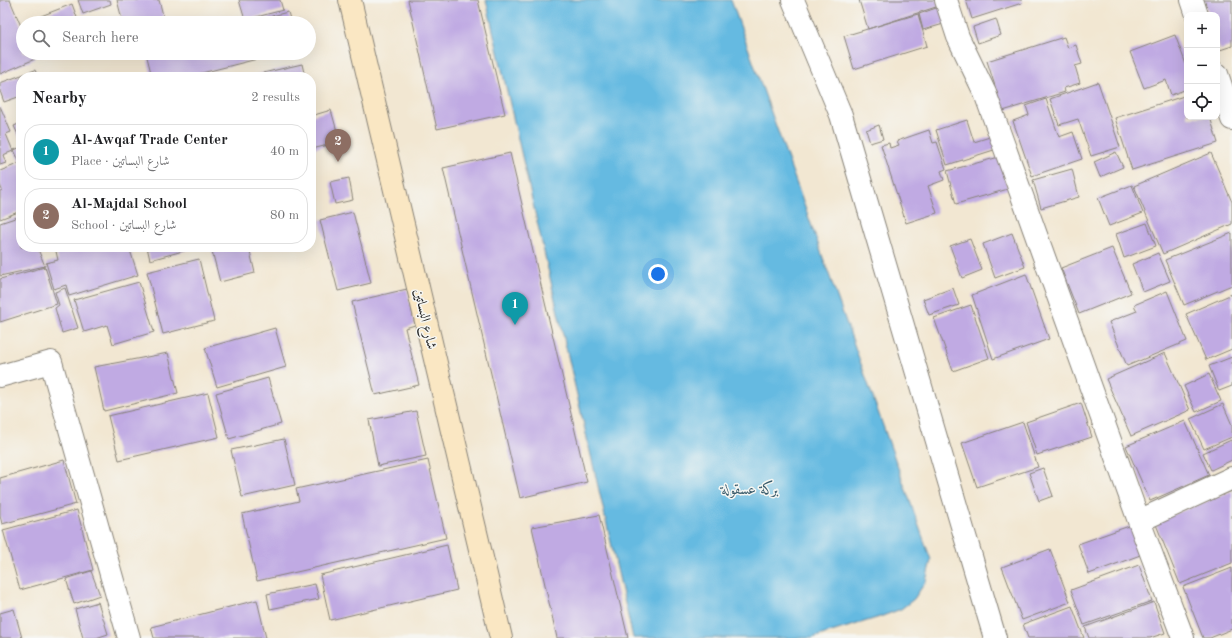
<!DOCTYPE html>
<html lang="en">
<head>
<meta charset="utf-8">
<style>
  body { margin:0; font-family:"Old Standard TT",Amiri,serif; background:#f2f2f2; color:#202124 }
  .controls { position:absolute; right:12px; top:12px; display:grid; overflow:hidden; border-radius:8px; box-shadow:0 4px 16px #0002 }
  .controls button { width:36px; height:36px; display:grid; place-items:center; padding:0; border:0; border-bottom:1px solid #e0e0e0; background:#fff; color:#202124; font:20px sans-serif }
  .you { position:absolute; left:658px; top:274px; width:14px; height:14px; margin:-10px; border:3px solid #fff; border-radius:50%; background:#1a73e8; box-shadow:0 0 0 6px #1a73e833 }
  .badge { display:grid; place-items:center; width:26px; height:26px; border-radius:50%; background:#111827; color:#fff; font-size:13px; font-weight:700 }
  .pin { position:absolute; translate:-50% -33px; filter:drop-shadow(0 1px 2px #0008) }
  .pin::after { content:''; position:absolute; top:21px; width:14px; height:12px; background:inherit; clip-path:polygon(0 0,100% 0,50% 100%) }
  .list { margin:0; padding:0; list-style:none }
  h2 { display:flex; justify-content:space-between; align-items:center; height:52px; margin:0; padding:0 16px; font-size:17px }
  h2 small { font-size:13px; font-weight:400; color:#757577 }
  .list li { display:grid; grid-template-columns:26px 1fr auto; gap:12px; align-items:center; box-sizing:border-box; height:56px; margin:0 8px 8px; padding:0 8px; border:1px solid #e0e0e0; border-radius:16px }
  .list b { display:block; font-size:15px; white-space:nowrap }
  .list p { margin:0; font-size:13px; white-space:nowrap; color:#757577 }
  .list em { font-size:13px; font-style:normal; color:#757577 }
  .icon { flex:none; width:22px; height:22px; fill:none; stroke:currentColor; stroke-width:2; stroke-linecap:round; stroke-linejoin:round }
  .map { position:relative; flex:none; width:1232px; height:638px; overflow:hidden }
  .search { position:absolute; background:#fff; box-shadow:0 4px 16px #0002; left:16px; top:16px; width:300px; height:44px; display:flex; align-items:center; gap:10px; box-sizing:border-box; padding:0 14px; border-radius:22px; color:#757577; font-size:15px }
  .panel { position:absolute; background:#fff; box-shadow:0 4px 16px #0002; left:16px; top:72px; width:300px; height:180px; border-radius:16px }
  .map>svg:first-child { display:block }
  .water { fill:#65bae1; stroke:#406b7e }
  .building { fill:#c0aae3 }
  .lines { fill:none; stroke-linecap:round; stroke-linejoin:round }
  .minor-casing { stroke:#878277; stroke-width:24 }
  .secondary-casing { stroke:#878277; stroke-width:24 }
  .minor { stroke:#fff; stroke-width:22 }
  .secondary { stroke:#fae7c3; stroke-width:22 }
  .labels { text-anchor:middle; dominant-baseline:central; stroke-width:3; stroke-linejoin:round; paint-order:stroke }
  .street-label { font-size:14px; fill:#1c1c1c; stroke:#f6f6f2 }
  .water-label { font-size:15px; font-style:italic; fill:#395b6b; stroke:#f6f6f2 }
</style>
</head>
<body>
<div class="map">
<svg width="1232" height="638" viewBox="0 0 1232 638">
  <rect width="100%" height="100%" fill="#f6f6f2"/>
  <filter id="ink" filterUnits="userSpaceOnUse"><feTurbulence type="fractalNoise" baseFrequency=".025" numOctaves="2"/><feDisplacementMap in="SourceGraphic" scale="8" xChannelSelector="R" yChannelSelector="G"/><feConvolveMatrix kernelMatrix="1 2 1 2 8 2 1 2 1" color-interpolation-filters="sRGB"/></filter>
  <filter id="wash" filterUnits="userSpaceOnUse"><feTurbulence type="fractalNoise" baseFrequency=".012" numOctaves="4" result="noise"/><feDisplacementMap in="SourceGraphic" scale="16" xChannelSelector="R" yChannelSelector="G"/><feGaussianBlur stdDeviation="0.9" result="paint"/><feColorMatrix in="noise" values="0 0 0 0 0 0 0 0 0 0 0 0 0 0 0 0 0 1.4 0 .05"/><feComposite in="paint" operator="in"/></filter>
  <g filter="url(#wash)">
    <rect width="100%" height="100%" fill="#f2e7d2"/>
    <path class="water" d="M486 0H731L931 560 926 581 914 599 901 609 880 617 812 638H633Z"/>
    <g id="blocks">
      <path class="building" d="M0 0H10L23 31V53H33L35 59 0 74Z
        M78 0H110L111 4 83 14Z
        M117 0H159L165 23H123Z
        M239 0H280L283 10 245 20Z
        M408 0H478L505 114 437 129Z
        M859 0H937L939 6 868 29Z
        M966 0H1021L1022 3 972 19Z
        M1204 0H1232V46L1220 50 1217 40V15H1209Z
        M72 4 79 23H43L41 16Z
        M942 6 947 23 923 30 919 14Z
        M288 12 291 23H248V22Z
        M918 14 927 46 854 69 844 36Z
        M996 19 1001 35 978 43 973 27Z
        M1175 35 1187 67V89L1171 95 1166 80 1144 88 1130 52Z
        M1064 37 1068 48 1076 45 1082 64 1075 66 1080 83 1064 88 1065 92 1003 111 987 61Z
        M146 53H277V54L186 77H152Z
        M302 64 305 77H250V76Z
        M35 70 38 77H21V96L4 102 0 91V83Z
        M1098 82 1120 147 1091 156 1078 119 1059 125 1050 99Z
        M1187 95V117H1210L1218 143 1132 170 1115 118Z
        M1046 99 1059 137 1073 132 1082 159 1032 176 1013 121 1029 115 1026 106Z
        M0 106 11 132 6 134 13 151 3 155 6 163 0 165Z
        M331 110 340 142 312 149 311 116Z
        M967 120 974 142 996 135 1000 148 947 165 936 130Z
        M21 123V141L14 126Z
        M879 125 883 139 870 143 866 130Z
        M929 130 933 143 937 142 946 169 941 171 944 180 928 186 937 213 906 223 881 145 889 143 890 148 899 145 897 141Z
        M21 147V211L0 219V191L2 190 0 185V171L20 163 14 150Z
        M1116 152 1123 167 1100 177 1094 162Z
        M510 153 587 482 520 498 443 168Z
        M1211 153 1232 202V224L1163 254 1134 186Z
        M999 157 1008 189 956 204 947 171Z
        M1072 169 1079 197 1041 208 1033 180Z
        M349 178 353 200 335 204 330 182Z
        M1132 185 1143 213 1109 226 1098 198Z
        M353 212 371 283 338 291 320 220Z
        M21 216V247H37L45 266 0 276V223Z
        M1147 223 1156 246 1124 258 1116 234Z
        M1012 233 1025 267 995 278 983 244Z
        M1232 233V285L1184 305 1165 260Z
        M970 239 982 270 962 278 950 246Z
        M55 247H129L138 275 69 296 66 285 54 289 46 263 58 260Z
        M147 247H193L194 248 150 260Z
        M211 247H249L255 273 220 282Z
        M1112 248 1131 293 1079 314 1061 268Z
        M1158 253 1170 281 1143 292 1132 264Z
        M199 259 214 321 163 334 147 272Z
        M45 267 57 304 0 322V279Z
        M1026 274 1049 339 993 359 972 295Z
        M139 282 154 332 113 344 107 325 84 332 74 300Z
        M65 288 78 328 62 333 55 308 59 305 55 292Z
        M953 288 959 305 929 315 923 299Z
        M407 289 415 325 405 328 419 385 375 395 352 302Z
        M1167 291 1187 341 1127 366 1109 322 1137 311 1134 305Z
        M1232 294V349L1206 360 1186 314Z
        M971 305 989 358 953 371 934 318Z
        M275 328 286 367 217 387 205 348Z
        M168 353 178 393 104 411 94 367Z
        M1165 353 1190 410 1131 436 1106 379Z
        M1232 357V386L1219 391 1209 366Z
        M1209 374 1221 401 1196 412 1184 386Z
        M268 378 281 424 229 439 216 393Z
        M208 393 219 437 119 460 108 416Z
        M1081 403 1092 437 1037 455 1026 422Z
        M1223 404 1232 425V437L1204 449 1190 419Z
        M416 411 426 456 378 466 369 420Z
        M1185 421 1209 475 1150 501 1126 446Z
        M1023 422 1038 467 977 487 962 443Z
        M284 439 295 485 242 497 231 450Z
        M1231 440 1232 443V460L1211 470 1203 453Z
        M64 460 76 504 2 524 0 516V478Z
        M428 460 446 538 257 581 242 514 299 501 296 489Z
        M1043 468 1053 496 1039 501 1029 473Z
        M1232 491V563L1180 584 1155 522Z
        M77 510 93 570 20 590 3 530Z
        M599 515 628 638H557L532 527Z
        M1132 525 1143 554 1089 574 1078 544Z
        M447 545 457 590 330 620 320 575Z
        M1050 549 1070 602 1022 620 1002 567Z
        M1139 565 1152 601 1084 625 1071 590Z
        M1232 568V629L1210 638H1203L1183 587Z
        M91 571 100 595 74 604 66 579Z
        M315 584 319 599 270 609 267 594Z
        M257 600 266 638H154L151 627Z
        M98 602 108 634 96 638H83L75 609Z
        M1154 602 1165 633 1150 638H1089L1085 627Z
        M1072 606 1084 638H1028L1023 624Z
        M14 609 22 638H0V613Z"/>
    </g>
  </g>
  <g filter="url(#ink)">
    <use href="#blocks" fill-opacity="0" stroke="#878277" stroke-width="1"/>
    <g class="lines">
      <g class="minor-casing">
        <path id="minor" d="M793 0 841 115 995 638
          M946 0 958 37 985 93 1139 521 1183 638
          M1192 0 1197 15
          M1217 74 1232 119
          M0 376 51 362 129 638
          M1139 521 1232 478"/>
      </g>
      <g class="secondary-casing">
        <path id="secondary" d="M350 0 501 638"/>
      </g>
      <use href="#minor" class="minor"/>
      <use href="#secondary" class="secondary"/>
    </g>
  </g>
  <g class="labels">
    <g class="street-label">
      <text transform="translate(425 319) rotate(77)">شارع البساتين</text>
    </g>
    <g class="water-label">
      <text x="750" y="490">بركة عسقولة</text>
    </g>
  </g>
</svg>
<div class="controls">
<button>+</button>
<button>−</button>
<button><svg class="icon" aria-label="locate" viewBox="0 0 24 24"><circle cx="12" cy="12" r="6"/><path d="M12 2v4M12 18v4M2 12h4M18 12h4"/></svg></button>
</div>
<div class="you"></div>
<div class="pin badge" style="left:515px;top:325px;background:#0f9aa8">1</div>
<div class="pin badge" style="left:338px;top:162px;background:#8d6e63">2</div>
<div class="search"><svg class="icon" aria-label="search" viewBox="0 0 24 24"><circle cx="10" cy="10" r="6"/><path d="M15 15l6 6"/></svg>Search here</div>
<section class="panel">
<h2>Nearby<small>2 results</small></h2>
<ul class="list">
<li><span class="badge" style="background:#0f9aa8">1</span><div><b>Al-Awqaf Trade Center</b><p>Place · شارع البساتين</p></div><em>40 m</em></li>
<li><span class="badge" style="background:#8d6e63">2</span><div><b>Al-Majdal School</b><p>School · شارع البساتين</p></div><em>80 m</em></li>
</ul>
</section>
</div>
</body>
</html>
